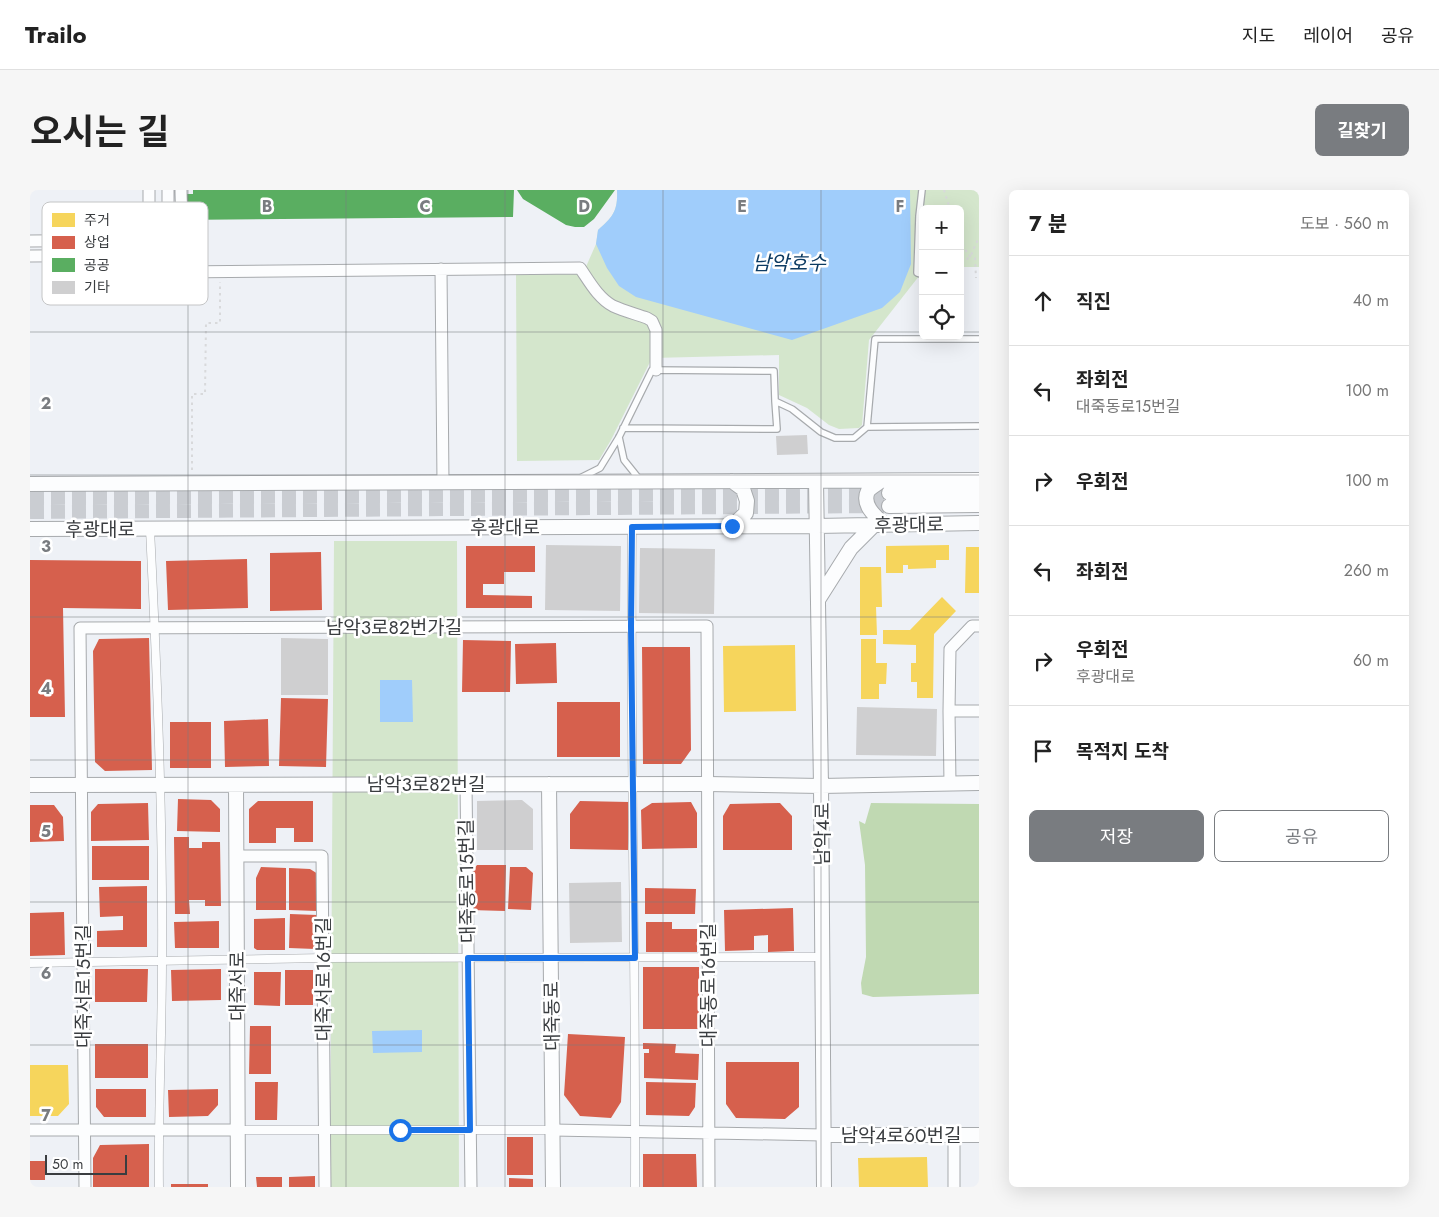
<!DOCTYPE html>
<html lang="ko">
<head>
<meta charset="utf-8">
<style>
  body { margin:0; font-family:Jost,"Noto Sans KR",sans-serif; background:#f6f6f6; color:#222 }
  .controls { position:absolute; right:15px; top:15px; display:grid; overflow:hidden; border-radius:8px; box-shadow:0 5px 20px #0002 }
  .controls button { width:45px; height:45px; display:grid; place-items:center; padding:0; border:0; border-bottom:1px solid #e0e0e0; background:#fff; color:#222; font:25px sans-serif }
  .scale { position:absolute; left:15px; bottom:12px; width:82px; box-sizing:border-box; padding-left:5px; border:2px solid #3a3d40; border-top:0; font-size:14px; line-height:18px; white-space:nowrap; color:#3a3d40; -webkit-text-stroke:4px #fff; paint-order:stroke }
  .stop { position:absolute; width:15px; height:15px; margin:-11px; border:4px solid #1a73e8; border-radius:50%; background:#fff }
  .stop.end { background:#1a73e8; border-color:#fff; box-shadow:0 1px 5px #0008 }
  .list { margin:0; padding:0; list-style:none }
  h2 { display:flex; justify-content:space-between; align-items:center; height:65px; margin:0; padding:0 20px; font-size:21px }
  h2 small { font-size:16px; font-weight:400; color:#767676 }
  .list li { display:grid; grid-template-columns:32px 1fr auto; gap:15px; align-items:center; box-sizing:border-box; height:90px; padding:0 20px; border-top:1px solid #e0e0e0 }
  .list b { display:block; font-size:19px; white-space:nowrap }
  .list p { margin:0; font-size:16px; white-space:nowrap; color:#767676 }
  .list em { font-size:16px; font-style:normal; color:#767676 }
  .actions { display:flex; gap:10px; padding:15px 20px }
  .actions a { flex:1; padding:11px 0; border:1px solid #797c80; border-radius:8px; text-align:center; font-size:18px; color:#797c80 }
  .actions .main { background:#797c80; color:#fff }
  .icon { flex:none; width:28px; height:28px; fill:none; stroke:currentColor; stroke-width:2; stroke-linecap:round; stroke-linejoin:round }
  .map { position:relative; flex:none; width:949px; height:997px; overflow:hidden; border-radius:8px }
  header { display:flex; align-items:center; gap:30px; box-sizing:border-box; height:70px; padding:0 25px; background:#fff; border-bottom:1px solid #e0e0e0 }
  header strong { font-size:24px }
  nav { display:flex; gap:28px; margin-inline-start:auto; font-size:18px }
  .intro { display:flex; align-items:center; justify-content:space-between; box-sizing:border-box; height:120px; padding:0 30px }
  h1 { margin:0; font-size:35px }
  .button { padding:12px 22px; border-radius:8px; background:#797c80; color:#fff; font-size:18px; font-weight:700 }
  main { display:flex; gap:30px; padding:0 30px }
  aside { flex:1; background:#fff; border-radius:8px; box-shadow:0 5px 20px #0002 }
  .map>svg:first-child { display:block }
  .green { fill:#d4e6cc }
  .forest { fill:#c0d9b2 }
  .water { fill:#a0cdfb }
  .homes { fill:#f6d55c }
  .shops { fill:#d6604d }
  .public { fill:#5aae61 }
  .building { fill:#cfcfd0 }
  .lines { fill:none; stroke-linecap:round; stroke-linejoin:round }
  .tertiary-tunnel { stroke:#cacdd2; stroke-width:14; stroke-dasharray:14 7; stroke-linecap:butt }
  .service-casing { stroke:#a7aaad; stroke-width:8 }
  .pedestrian-casing { stroke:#a7aaad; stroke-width:9 }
  .minor-casing { stroke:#a7aaad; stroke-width:13 }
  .tertiary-casing { stroke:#a7aaad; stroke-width:16 }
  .path { stroke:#d8d9db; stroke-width:2; stroke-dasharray:2.5 4; stroke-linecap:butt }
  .service { stroke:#fcfdfe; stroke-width:5.5 }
  .pedestrian { stroke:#fcfdfe; stroke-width:8 }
  .minor { stroke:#fcfdfe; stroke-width:11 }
  .tertiary { stroke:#fcfdfe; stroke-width:14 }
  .route { stroke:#1a73e8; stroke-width:6 }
  .grid { fill:none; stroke:#797c80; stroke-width:1; stroke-opacity:0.55 }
  .labels { text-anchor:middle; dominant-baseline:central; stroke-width:5; stroke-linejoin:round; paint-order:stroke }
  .street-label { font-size:19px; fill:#3a3d40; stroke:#fff }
  .water-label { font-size:20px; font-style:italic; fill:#0c3b63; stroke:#fff }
  .key { fill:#fff; stroke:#c4c5c6; stroke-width:1 }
  .key-label { font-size:14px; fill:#3a3d40 }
  .grid-label { font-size:16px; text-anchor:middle; font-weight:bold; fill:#797c80; stroke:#fff; stroke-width:5; stroke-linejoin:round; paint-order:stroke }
</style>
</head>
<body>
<header>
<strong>Trailo</strong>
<nav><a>지도</a><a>레이어</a><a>공유</a></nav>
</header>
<div class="intro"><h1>오시는 길</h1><a class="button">길찾기</a></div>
<main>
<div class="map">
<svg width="949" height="997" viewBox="0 0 949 997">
  <rect width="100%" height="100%" fill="#eef1f6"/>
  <path class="green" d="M587 0H949V77H930V19H893V81L839 150 832 235 829 238 809 239 799 235 777 218 749 205V165L622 168 581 250 569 270 487 271 486 84 555 79 566 54 568 40C583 27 588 21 587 0Z
    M304 351H427L429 997H300Z"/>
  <path class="forest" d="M841 613 949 614V804L843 807 832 804 831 793 836 767 835 675 829 631 835 634Z"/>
  <path class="water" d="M587 0H880L881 74 870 102 852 118 762 150 606 107 589 96 577 78 566 54 568 40C583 27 588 21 587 0Z
    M350 490H382L383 532H350Z
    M392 840V862L343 863 342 841Z"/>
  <path class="homes" d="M919 355V370H906V378L878 379V375H873V383H856V356Z
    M936 357H949V403H935Z
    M830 377H851L852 417H846L847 445H830Z
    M912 407 926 421 904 444 903 508H887V492H881V473H886V455L853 454V440H880Z
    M831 449H846V473H857L856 494H849V509H831Z
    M765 455 766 521 694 522 693 456Z
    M0 875H38L39 914 28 926H0Z
    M897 967 898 997H829L828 968Z"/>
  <path class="shops" d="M436 356H505V382H474V394H453V405L502 406V418H436Z
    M291 362 292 420 240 421V363Z
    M217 369 218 418 138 420 136 371Z
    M0 370 111 371V419L33 418 35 527H0Z
    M119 448 122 580 75 581 65 572 63 461 69 449Z
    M433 450 481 451 480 502H432Z
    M526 453 527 493 486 494 485 454Z
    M612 457H660L661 560 651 574H613Z
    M251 508 298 509 296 577 249 576Z
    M527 512H590V567H527Z
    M238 529 239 576 195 577 194 531Z
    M140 532H181V578H140Z
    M148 609 181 610 190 619V642L147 641Z
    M228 611H283V652H264V638H246V653H219V619Z
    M550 611 599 612 598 660 540 659V624Z
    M661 612 667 623V658L612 659 611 620 622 613Z
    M118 613 119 650 61 651V622L68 614Z
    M750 613 762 626V660H693V626L700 614Z
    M0 615H24L33 627 34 651 0 652Z
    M144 647H159V658H172V652H190L191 716H175V710H159L160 724H145Z
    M62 656H119V690H62Z
    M447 675H476L475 721 440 720 441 683Z
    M231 677 256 678V720H226V688Z
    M480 677H496L503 683 501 720 478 719Z
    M259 678 280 679 288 684 287 721 259 720Z
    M117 696V757H67V741L93 740V726L70 727 69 697Z
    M615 698 666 699 665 724H615Z
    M763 718 764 761 738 762V745L724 746V760L695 761 694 720Z
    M34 722 35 765 0 766V723Z
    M260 724 287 725 285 759 259 758Z
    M255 728V760H227L224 758V729Z
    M189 731V758H145L144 732Z
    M616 732H642V739H667V762H616Z
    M613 777H669V839H613Z
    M65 779H118L117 812H65Z
    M191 779V810L142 811 141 780Z
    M255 780H283V815H255Z
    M224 782H251L250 816 224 815Z
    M220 836H241V884H219Z
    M538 844 595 847 591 912 581 928 550 926 534 905Z
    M613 853 646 854 645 863 669 864 668 890 614 888V863H619V859H613Z
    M65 854H118V888H65Z
    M696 872H769V917L755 929 706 928 696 914Z
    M225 892H248L247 930H225Z
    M616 892 666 893 665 917 659 926 616 925Z
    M66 899H116V927H74L66 917Z
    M188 899V915L178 926 139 927 138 900Z
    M477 947H503V985H477Z
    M119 954V997H63V968L70 955Z
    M613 964H666L667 997H613Z
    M0 971H15V990H0Z
    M285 986V997H259V987Z
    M226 987H252V997H227Z
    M479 988 503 989V997H479Z
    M141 994H178V997H141Z"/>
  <path class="public" d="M163 0H484L483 27 145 30 146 4H163Z
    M487 0H585L564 29 554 37H545L536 35 493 9Z"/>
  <path class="building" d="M777 245 778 264 747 265 746 246Z
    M516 355 591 356 590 421 515 420Z
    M610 358 685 359 684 424 609 423Z
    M251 448 298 449V505H251Z
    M827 517 907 519 906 566 826 565Z
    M492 610 503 619V660H447V611Z
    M591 692 592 752 540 753 539 693Z"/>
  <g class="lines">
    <path class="tertiary-tunnel" d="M0 308 859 303
      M0 322 859 316"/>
    <g class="service-casing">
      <path id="service" d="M892 0 889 26 887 83 893 85
        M837 237 949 236
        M593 238 747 239 745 211
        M589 247 594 270 610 290
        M550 288 570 278 589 247 622 180 744 181 745 211 762 219 791 242 805 248H824L837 237 845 149H949"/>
    </g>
    <g class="pedestrian-casing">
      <path id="pedestrian" d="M602 337C600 557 606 777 605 997
        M120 339C127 482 133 626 132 770 132 846 128 921 129 997
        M0 773 293 768 792 767
        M208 940H523"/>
    </g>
    <g class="minor-casing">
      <path id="minor" d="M151 0C151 23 156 39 138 56L146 64 147 82 550 78C559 91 568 108 583 116 594 121 606 124 617 128L622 131 626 140V180
        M0 51 110 50C115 48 118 45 119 39V0
        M0 66 133 65 137 61 138 54V0
        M411 79 413 293
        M919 521H949
        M436 594 441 997
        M920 594 919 521 920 459 942 436H949
        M206 666H292L295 997
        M0 940H208
        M523 940 793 945
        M924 945V997
        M55 997 50 438 677 436 679 997"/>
    </g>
    <g class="tertiary-casing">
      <path id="tertiary" d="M702 291 713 299 717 311 716 323 702 336
        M786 291 791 596 794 997
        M851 291C847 294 841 297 838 301 831 315 846 327 855 335
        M0 294 949 290
        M859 303 949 302
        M859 316 949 315
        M0 339 787 336 949 333
        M788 410 821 358 844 335
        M519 594 523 997
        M0 595 678 594 791 596 949 593
        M206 595 208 997
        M793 945H949"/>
    </g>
    <path class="path" d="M914 0 920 19
      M930 48 938 65 945 68 946 88
      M930 69H937L941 65 949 47
      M162 280V204H175L176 133H190V92"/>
    <use href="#service" class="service"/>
    <use href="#pedestrian" class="pedestrian"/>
    <use href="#minor" class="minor"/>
    <use href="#tertiary" class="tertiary"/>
  </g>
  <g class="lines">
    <path class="route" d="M370 940H440L438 768H605L601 436 602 337 702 336"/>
  </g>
  <path class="grid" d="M158 0V997M316 0V997M475 0V997M633 0V997M791 0V997M0 142H893M930 142H949M0 285H949M0 427H949M0 570H949M0 712H949M0 855H949"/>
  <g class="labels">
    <g class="street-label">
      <text transform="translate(879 335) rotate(-1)">후광대로</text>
      <text x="475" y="337">후광대로</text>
      <text x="70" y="339">후광대로</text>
      <text x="364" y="437">남악3로82번가길</text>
      <text x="396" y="594">남악3로82번길</text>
      <text transform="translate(792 644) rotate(-90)">남악4로</text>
      <text transform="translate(437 691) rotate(-91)">대죽동로15번길</text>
      <text transform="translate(293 789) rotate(-90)">대죽서로16번길</text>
      <text transform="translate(678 795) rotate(-90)">대죽동로16번길</text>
      <text transform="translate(53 796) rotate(-90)">대죽서로15번길</text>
      <text transform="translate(207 796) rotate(-90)">대죽서로</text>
      <text transform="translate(522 826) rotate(-91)">대죽동로</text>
      <text x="871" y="945">남악4로60번길</text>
    </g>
    <g class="water-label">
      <text x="759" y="73">남악호수</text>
    </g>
  </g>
  <rect x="12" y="12" width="166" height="103" rx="8" class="key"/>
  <rect x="22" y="23" width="23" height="14" fill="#f6d55c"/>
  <rect x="22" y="46" width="23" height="13" fill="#d6604d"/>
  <rect x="22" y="68" width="23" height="14" fill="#5aae61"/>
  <rect x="22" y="91" width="23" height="13" fill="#cfcfd0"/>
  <g class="key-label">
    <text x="54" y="35">주거</text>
    <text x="54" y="57">상업</text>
    <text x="54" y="80">공공</text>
    <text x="54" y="102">기타</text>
  </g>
  <g class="grid-label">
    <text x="237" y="22">B</text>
    <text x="395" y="22">C</text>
    <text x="554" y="22">D</text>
    <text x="712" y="22">E</text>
    <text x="870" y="22">F</text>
    <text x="16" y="219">2</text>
    <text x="16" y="362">3</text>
    <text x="16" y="504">4</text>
    <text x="16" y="647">5</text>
    <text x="16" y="789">6</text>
    <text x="16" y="931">7</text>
  </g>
</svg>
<div class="controls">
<button>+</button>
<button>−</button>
<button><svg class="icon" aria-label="locate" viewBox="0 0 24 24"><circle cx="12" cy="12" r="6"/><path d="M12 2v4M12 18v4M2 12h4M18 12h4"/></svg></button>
</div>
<div class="scale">50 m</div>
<div class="stop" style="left:370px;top:940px"></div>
<div class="stop end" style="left:702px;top:336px"></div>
</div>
<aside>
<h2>7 분<small>도보 · 560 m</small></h2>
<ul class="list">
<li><svg class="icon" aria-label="ahead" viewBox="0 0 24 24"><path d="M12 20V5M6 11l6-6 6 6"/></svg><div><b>직진</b></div><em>40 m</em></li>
<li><svg class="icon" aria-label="left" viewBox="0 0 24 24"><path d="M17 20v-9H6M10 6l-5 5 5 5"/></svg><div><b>좌회전</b><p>대죽동로15번길</p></div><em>100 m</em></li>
<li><svg class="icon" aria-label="right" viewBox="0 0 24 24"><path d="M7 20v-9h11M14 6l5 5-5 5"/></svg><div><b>우회전</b></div><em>100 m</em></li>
<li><svg class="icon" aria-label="left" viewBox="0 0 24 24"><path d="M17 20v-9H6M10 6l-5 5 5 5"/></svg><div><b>좌회전</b></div><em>260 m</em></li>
<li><svg class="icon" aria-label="right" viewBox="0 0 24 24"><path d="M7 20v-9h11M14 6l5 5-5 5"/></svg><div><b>우회전</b><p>후광대로</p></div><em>60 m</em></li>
<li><svg class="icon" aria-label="arrive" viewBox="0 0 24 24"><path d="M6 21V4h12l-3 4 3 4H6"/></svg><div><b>목적지 도착</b></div></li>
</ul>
<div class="actions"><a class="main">저장</a><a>공유</a></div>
</aside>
</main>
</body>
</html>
